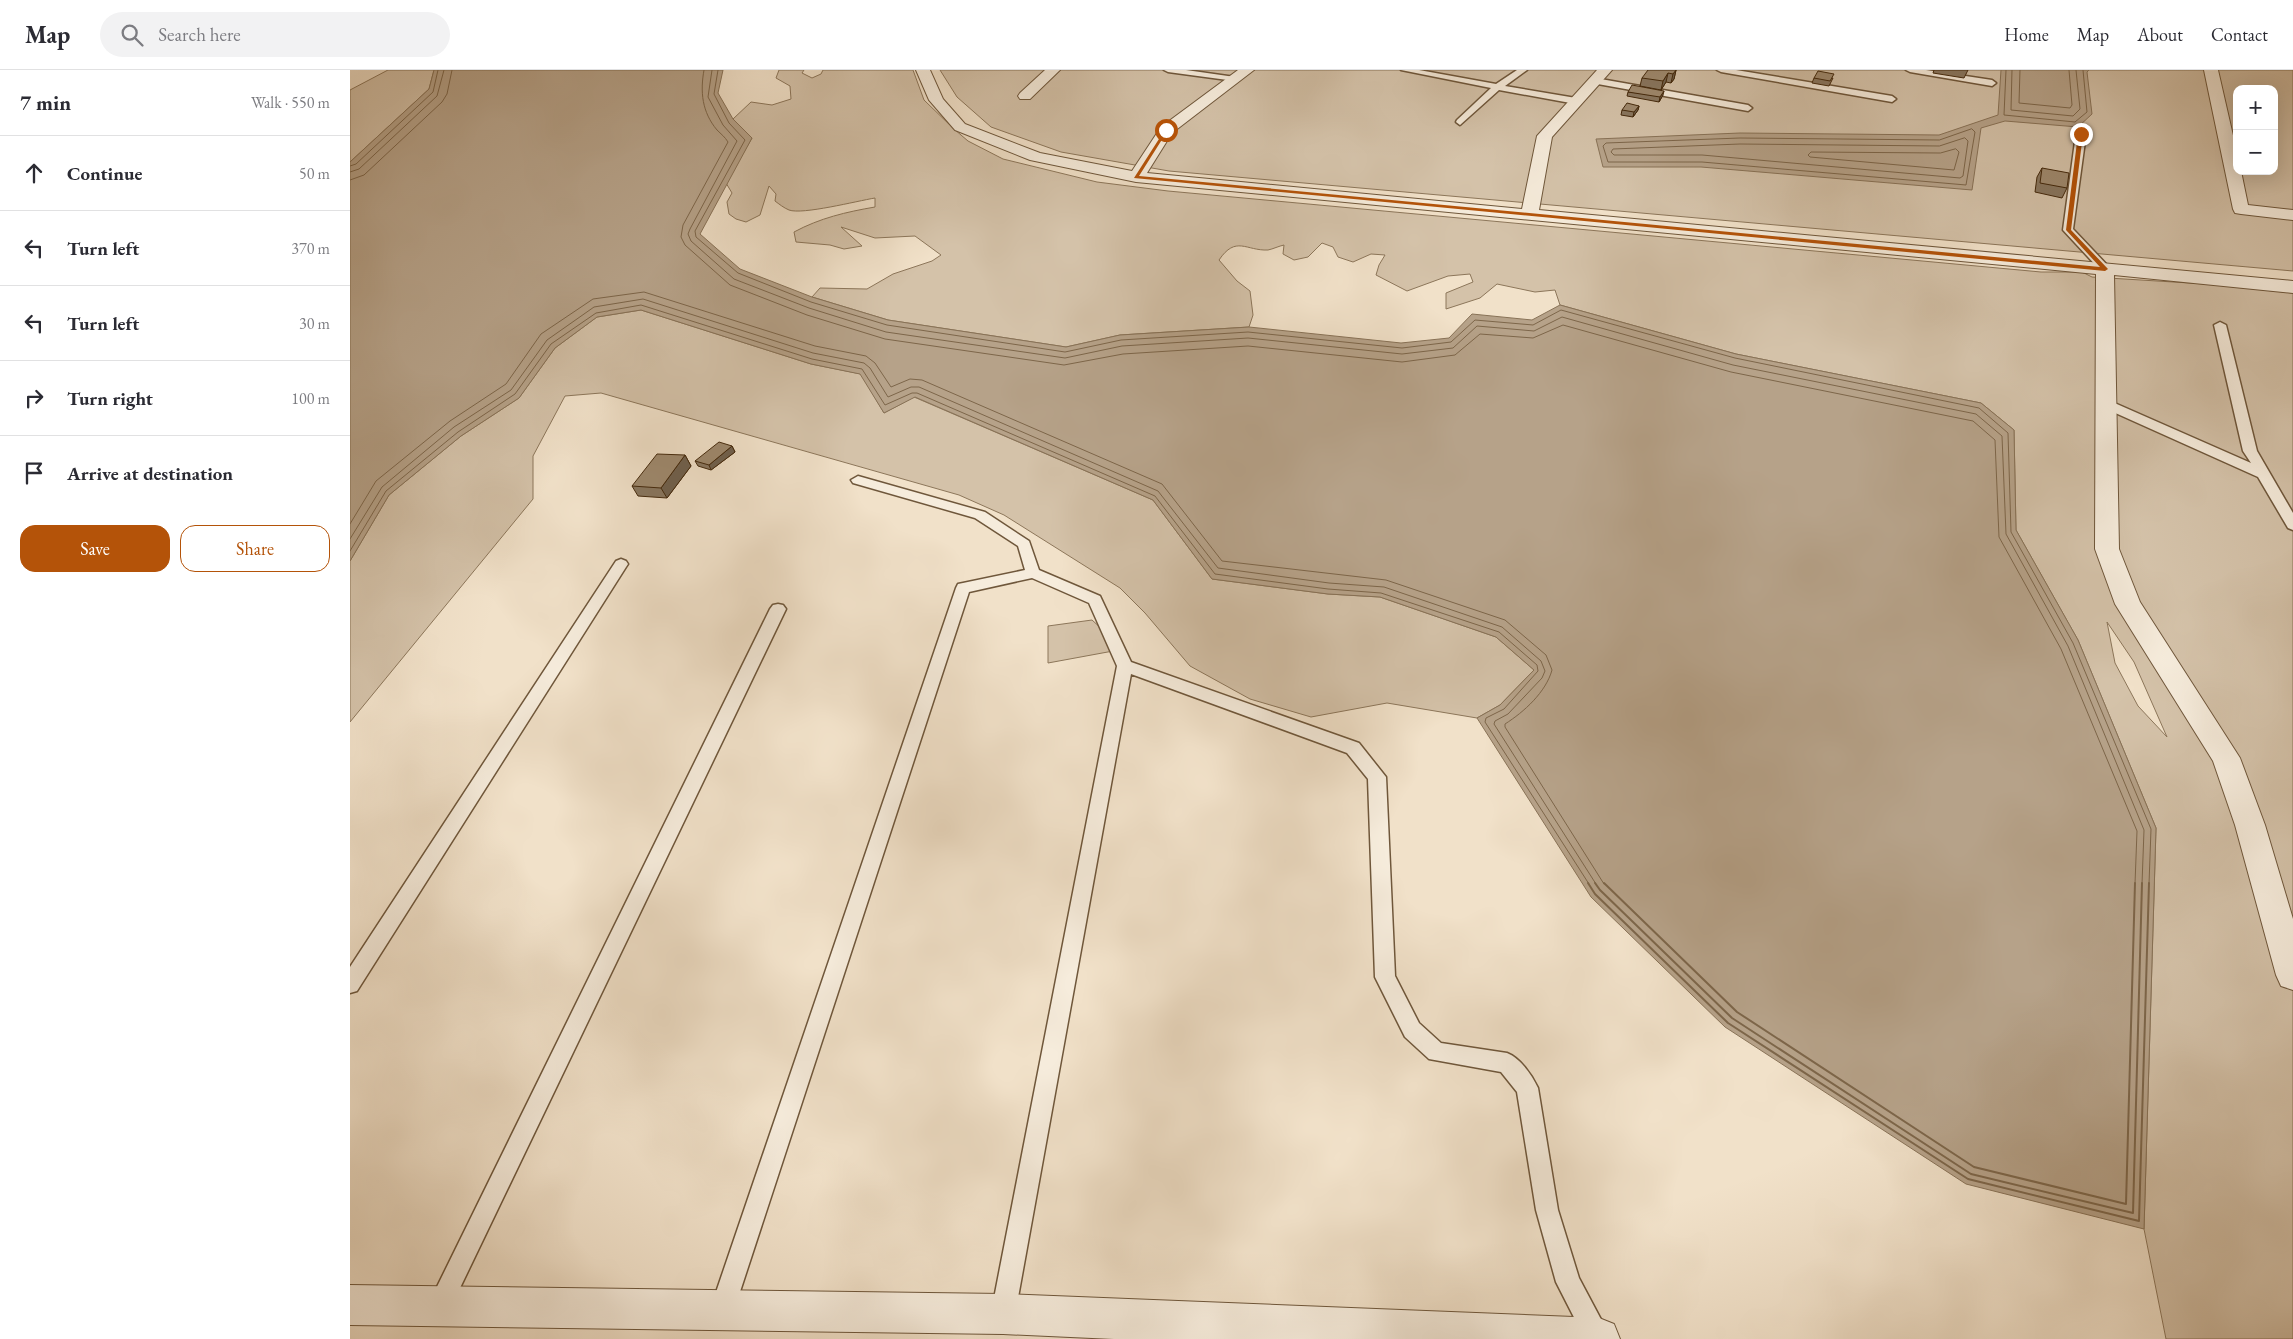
<!DOCTYPE html>
<html lang="en">
<head>
<meta charset="utf-8">
<style>
  body { margin:0; font-family:"EB Garamond",serif; background:#f2f2f3; color:#2b2b33 }
  .controls { position:absolute; right:15px; top:15px; display:grid; overflow:hidden; border-radius:10px; box-shadow:0 5px 20px #0002 }
  .controls button { width:45px; height:45px; display:grid; place-items:center; padding:0; border:0; border-bottom:1px solid #e1e1e2; background:#fff; color:#2b2b33; font:25px sans-serif }
  .stop { position:absolute; width:15px; height:15px; margin:-11px; border:4px solid #b45309; border-radius:50%; background:#fff }
  .stop.end { background:#b45309; border-color:#fff; box-shadow:0 1px 5px #0008 }
  .list { margin:0; padding:0; list-style:none }
  h2 { display:flex; justify-content:space-between; align-items:center; height:65px; margin:0; padding:0 20px; font-size:21px }
  h2 small { font-size:16px; font-weight:400; color:#7c7c81 }
  .list li { display:grid; grid-template-columns:32px 1fr auto; gap:15px; align-items:center; box-sizing:border-box; height:75px; padding:0 20px; border-top:1px solid #e1e1e2 }
  .list b { display:block; font-size:19px; white-space:nowrap }
  .list em { font-size:16px; font-style:normal; color:#7c7c81 }
  .actions { display:flex; gap:10px; padding:15px 20px }
  .actions a { flex:1; padding:11px 0; border:1px solid #b45309; border-radius:15px; text-align:center; font-size:18px; color:#b45309 }
  .actions .main { background:#b45309; color:#fff }
  .icon { flex:none; width:28px; height:28px; fill:none; stroke:currentColor; stroke-width:2; stroke-linecap:round; stroke-linejoin:round }
  .map { position:relative; flex:none; width:1943px; height:1269px; overflow:hidden }
  header { display:flex; align-items:center; gap:30px; box-sizing:border-box; height:70px; padding:0 25px; background:#fff; border-bottom:1px solid #e1e1e2 }
  header strong { font-size:24px }
  nav { display:flex; gap:28px; margin-inline-start:auto; font-size:18px }
  .search { width:350px; height:45px; background:#f2f2f3; display:flex; align-items:center; gap:12px; box-sizing:border-box; padding:0 18px; border-radius:28px; color:#7c7c81; font-size:19px }
  main { display:flex }
  aside { flex:1; background:#fff }
  .map>svg:first-child { display:block }
  .green { fill:#d4c2a9; stroke:#8c765a; fill-rule:evenodd }
  .water { fill:#b6a289; stroke:#887257 }
  .lines { fill:none; stroke-linecap:round; stroke-linejoin:round }
  .shore-far1 { stroke:#7d664a; stroke-width:1 }
  .shore { stroke:#7d664a; stroke-width:2 }
  .lane-casing { stroke:#6f573b; stroke-width:3 }
  .street-casing { stroke:#6f573b; stroke-width:2 }
  .lane { fill:#f6ecdc; fill-rule:evenodd }
  .street { fill:#f6ecdc; fill-rule:evenodd }
  .wall { fill:#88765f; stroke:#44290c }
  .shaded-wall { fill:#6f604d; stroke:#44290c }
  .building { fill:#9e896e; stroke:#44290c }
  .route { fill:#b45309 }
</style>
</head>
<body>
<header>
<strong>Map</strong>
<div class="search"><svg class="icon" aria-label="search" viewBox="0 0 24 24"><circle cx="10" cy="10" r="6"/><path d="M15 15l6 6"/></svg>Search here</div>
<nav><a>Home</a><a>Map</a><a>About</a><a>Contact</a></nav>
</header>
<main>
<aside>
<h2>7 min<small>Walk · 550 m</small></h2>
<ul class="list">
<li><svg class="icon" aria-label="ahead" viewBox="0 0 24 24"><path d="M12 20V5M6 11l6-6 6 6"/></svg><div><b>Continue</b></div><em>50 m</em></li>
<li><svg class="icon" aria-label="left" viewBox="0 0 24 24"><path d="M17 20v-9H6M10 6l-5 5 5 5"/></svg><div><b>Turn left</b></div><em>370 m</em></li>
<li><svg class="icon" aria-label="left" viewBox="0 0 24 24"><path d="M17 20v-9H6M10 6l-5 5 5 5"/></svg><div><b>Turn left</b></div><em>30 m</em></li>
<li><svg class="icon" aria-label="right" viewBox="0 0 24 24"><path d="M7 20v-9h11M14 6l5 5-5 5"/></svg><div><b>Turn right</b></div><em>100 m</em></li>
<li><svg class="icon" aria-label="arrive" viewBox="0 0 24 24"><path d="M6 21V4h12l-3 4 3 4H6"/></svg><div><b>Arrive at destination</b></div></li>
</ul>
<div class="actions"><a class="main">Save</a><a>Share</a></div>
</aside>
<div class="map">
<svg width="1943" height="1269" viewBox="0 0 1943 1269">
  <rect width="100%" height="100%" fill="#f1e1c9"/>
  <filter id="stains"><feTurbulence type="fractalNoise" baseFrequency=".004" numOctaves="4"/><feColorMatrix values="0 0 0 0 .2 0 0 0 0 .09 0 0 0 0 .02 0 0 0 .5 -.17"/></filter>
  <radialGradient id="worn" r=".72"><stop offset=".6" stop-color="#630" stop-opacity="0"/><stop offset="1" stop-color="#630" stop-opacity=".3"/></radialGradient>
  <path class="green" d="M38 0H84L79 19 0 92V20Z
    M429 0H454L452 3 462 8 471 4 473 0H563L574 30 604 59 618 71 653 89 747 112 818 121 1691 202H1732L1742 207 1856 214 1943 223V1269H1816L1794 1159 1806 758 1728 570 1666 460 1664 360 1631 333 1386 284 1210 235 1205 220 1185 222 1147 214 1130 228 1096 239V223L1123 212 1120 204 1098 206 1057 221 1026 205 1029 195 1035 185 1021 184 1003 192 988 187 983 177 972 173 958 187 944 190 933 184 934 175C929 176 923 179 918 180 896 181 886 165 869 190L887 211 900 221 903 245 899 257 770 265 716 277 538 250 462 227 470 218 517 219 543 204 582 191 591 185 565 166 525 168 491 157 512 176 494 179 480 175 446 172 444 162C470 148 496 142 525 137V128C507 131 452 145 439 140 434 138 429 134 425 131L426 124 419 116 410 145 396 152 386 149 379 144 377 132 382 123 376 113 402 68 383 49 401 32 422 35 441 29 440 16 426 8ZM1757 552 1784 592 1817 667 1788 636 1765 593Z
    M590 0H1943V201L819 101 711 82 641 57 607 27ZM1887 19H1924V101H1887Z
    M291 240 461 294 511 304 534 343 564 327 803 430 862 509 978 524 1030 527 1146 567 1184 600 1150 635 1127 648 1037 633 961 647 900 629 840 596 795 543 770 518 654 445 609 425 251 323 215 326 183 386V429L0 652V491L39 425 111 366 169 328 205 278 247 247Z
    M742 550 774 579 698 593V556Z"/>
  <path class="water" d="M84 0H373L368 23 383 49 402 68 350 164 390 199 462 227 538 250 716 277 770 265 899 257 1051 273 1099 268 1122 244 1182 250 1210 235 1386 284 1631 333 1664 360 1666 460 1728 570 1806 758 1794 1159 1616 1114 1375 957 1241 827 1127 648 1150 635 1184 600 1146 567 1030 527 978 524 862 509 803 430 565 327 534 343 510 304 461 294 291 240 247 247 205 278 169 328 111 366 39 425 0 491V92L79 19Z
    M1651 0H1739L1737 2 1742 44 1728 57 1655 51 1631 58 1622 120 1351 97H1253L1246 69 1390 63 1589 65 1648 45Z"/>
  <g class="lines">
    <path class="shore-far1" d="M354 0C350 22 352 42 367 60 371 64 375 67 378 72L333 155 331 167 335 175 380 215 457 245 535 269 714 295 773 284 898 276 1052 292 1105 285 1130 264 1183 268 1213 255 1381 302 1623 351 1645 370 1649 467 1711 579 1787 761 1785 814
      M362 0 358 27 373 55 387 71 340 159 338 164 341 171 384 209 459 238 536 262 715 288 772 276 898 268 1052 284 1103 278 1127 256 1184 261 1212 247 1383 295 1626 344 1652 366 1656 464 1718 576 1794 760 1792 814
      M368 0 364 24 379 53 395 70 345 161 346 167 388 203 461 232 537 255 715 282 771 270 898 262 1052 278 1101 272 1125 250 1183 255 1211 240 1385 288 1629 338 1658 363 1661 462 1723 573 1801 759 1799 814
      M1656 0 1654 45 1725 52 1737 42 1733 0
      M1662 0 1661 40 1723 46 1730 39 1726 0
      M1670 0 1669 33 1720 38 1722 35 1719 0
      M1622 59 1625 62 1616 115 1352 92H1258L1253 76 1256 73 1390 68 1589 70Z
      M1615 68 1618 71 1613 106 1610 108 1352 85H1264L1261 82 1263 79 1390 74 1589 76Z
      M1606 79 1609 82 1604 100 1460 87 1458 85 1461 82 1590 83Z
      M0 96 6 94 83 22 88 0
      M0 102 9 99 87 26 94 0
      M0 110 14 105 92 32 97 24 102 0
      M0 454 26 411 100 351 156 314 191 264 243 229 294 222 465 276 516 286 525 293 541 317 560 309 572 310 812 414 872 491 1036 510 1155 550 1196 585 1202 600C1196 622 1174 642 1155 654V657L1254 814
      M0 469 32 417 104 357 161 320 197 270 244 237 293 229 463 283 514 293 520 298 538 327 561 317H569L808 421 868 498 979 513 1034 517 1152 557 1191 591 1195 601 1192 608 1158 644 1145 651 1144 654 1246 814
      M0 481 36 421 108 362 165 324 201 274 246 243 291 235 462 289 512 299 535 335 562 323H567L805 426 865 504 978 519 1031 523 1149 562 1187 595 1188 601 1154 639 1136 648 1135 652 1239 814"/>
    <path class="shore" d="M1238 813 1245 824 1378 953 1618 1109 1789 1151 1799 813
      M1245 813 1250 820 1382 948 1621 1104 1783 1143 1792 813
      M1254 813 1387 942 1624 1097 1776 1134 1785 813"/>
    <g class="lane-casing">
      <path id="lane" d="M814 0H836L885 7 889 9 885 11 818 2Z
        M1051 0H1069L1146 14 1167 0H1177L1155 16 1226 28 1230 31 1226 34 1149 20 1110 55 1106 52 1107 50 1141 18Z
        M1367 0H1386L1542 26 1546 29 1542 32 1371 2Z
        M1556 0H1576L1642 10 1646 13 1642 16 1560 2Z
        M1245 8 1398 35 1402 38 1398 41 1242 13 1241 11Z
        M1731 61 1736 64 1723 159 1759 197 1760 199 1755 202 1751 201 1713 160 1726 64Z
        M1870 252 1876 255 1907 381 1943 443V460L1938 458 1908 407 1752 337 1750 334 1756 330 1760 331 1901 393 1893 381 1864 255Z
        M508 406 635 442 679 471 689 500 750 526 781 592 1009 673 1036 707 1045 906 1069 953 1091 973 1157 983C1170 988 1182 1005 1188 1018L1208 1140 1229 1208 1255 1257 1258 1266 1257 1269H1235L1206 1212 1186 1140 1167 1022 1151 1002 1079 989 1055 967 1025 907 1018 709 997 683 781 604 665 1244 661 1252 653 1256 645 1252 641 1244 767 596 739 533 682 508 619 522 384 1240 380 1248 372 1252 364 1248 360 1240 606 518 608 514 613 513 675 500 668 476 625 448 503 413 501 410Z
        M271 489 276 491 278 494 276 497 7 921 0 923V897L266 491Z
        M428 534 433 535 436 539 97 1245 89 1249 81 1245 77 1237 81 1229 420 539 423 535Z"/>
    </g>
    <g class="street-casing">
      <path id="street" d="M566 0H580L593 29 615 54 690 83 782 101 811 57 888 0H904L822 63 797 103 1172 139 1187 66 1247 0H1262L1202 67 1189 140 1943 211V223L1764 205 1769 479 1790 532 1890 688 1915 755 1943 849V920L1931 916 1926 905 1885 755 1863 691 1765 534 1745 479 1746 204 786 112 680 90 605 60 579 30Z
        M695 0H710L680 29H670L668 26 670 23Z
        M1854 0H1868L1887 83V101H1891L1898 135 1943 140V150L1891 144 1885 143 1883 139Z
        M0 1215 653 1224 1249 1248 1264 1254 1270 1269H764L653 1264 0 1255Z"/>
    </g>
    <use href="#lane" class="lane"/>
    <use href="#street" class="street"/>
  </g>
  <path class="wall" d="M1326 0 1324 9 1321 13 1316 12 1311 20 1290 16 1292 8Z
    M1584 0H1618L1614 8 1583 3Z
    M1464 8H1483L1479 16 1462 13Z
    M1278 22 1313 25 1309 32 1277 26Z
    M1289 36 1288 40 1283 47 1271 45 1272 40Z
    M1692 98 1717 118 1712 128 1685 122 1687 107Z
    M382 376 385 382 361 400 348 396 345 391Z
    M335 385 341 396 317 428 288 426 282 416Z"/>
  <path class="shaded-wall" d="M1326 0 1324 9 1321 13 1323 4Z
    M1318 3 1316 12 1311 20 1313 11Z
    M1314 21 1313 25 1309 32 1310 27Z
    M1289 36 1288 40 1283 47 1284 42Z
    M382 376 385 382 361 400 359 395Z
    M335 385 341 396 317 428 311 418Z"/>
  <path class="building" d="M1298 0H1326L1323 4 1318 3 1313 11 1292 8Z
    M1468 1 1484 4 1480 11 1464 8Z
    M1282 15 1314 21 1310 27 1278 22Z
    M1277 33 1289 36 1284 42 1272 40Z
    M1692 98 1719 103 1717 118 1690 113Z
    M369 372 382 376 359 395 345 391Z
    M307 384 335 385 311 418 282 416Z"/>
  <path class="route" d="M816 58 818 60 789 106 1750 197 1716 160 1728 64 1731 63 1733 64 1721 160 1758 199 1755 201 784 108Z"/>
  <rect width="100%" height="100%" filter="url(#stains)"/>
  <rect width="100%" height="100%" fill="url(#worn)"/>
</svg>
<div class="controls">
<button>+</button>
<button>−</button>
</div>
<div class="stop" style="left:816px;top:60px"></div>
<div class="stop end" style="left:1731px;top:64px"></div>
</div>
</main>
</body>
</html>
